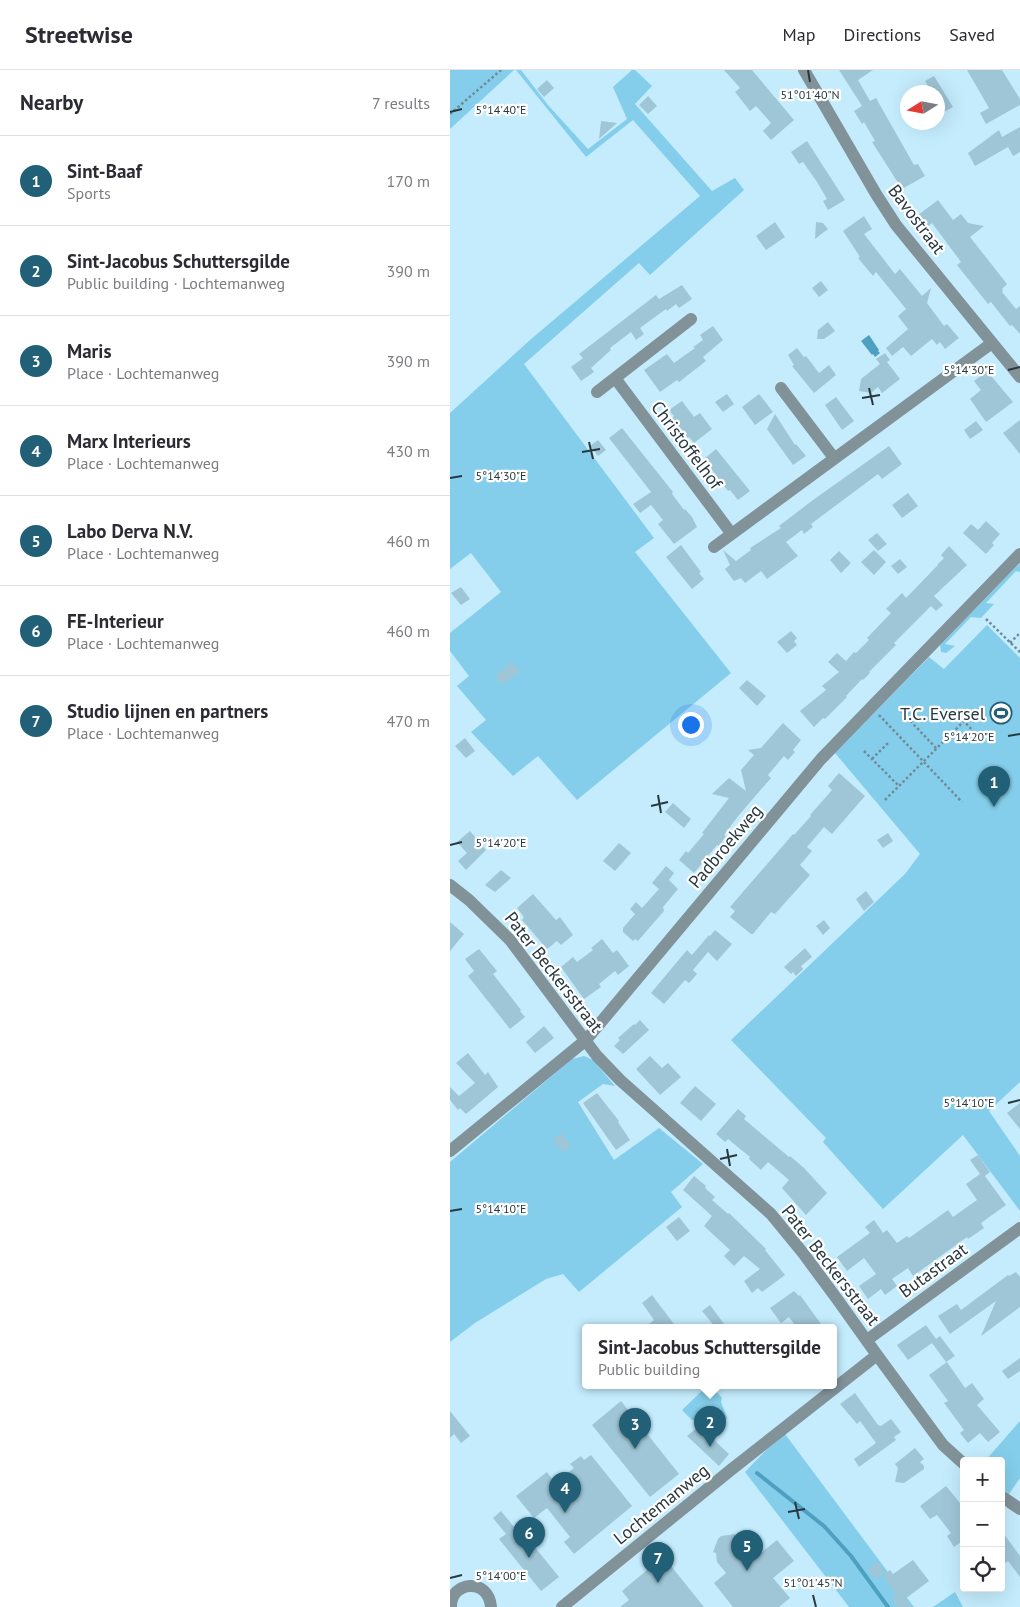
<!DOCTYPE html>
<html lang="en">
<head>
<meta charset="utf-8">
<style>
  body { margin:0; font-family:"PT Sans",sans-serif; background:#f7f7f7; color:#2b2b33 }
  .controls { position:absolute; right:15px; bottom:15px; display:grid; overflow:hidden; border-radius:5px; box-shadow:0 5px 20px #0002 }
  .controls button { width:45px; height:45px; display:grid; place-items:center; padding:0; border:0; border-bottom:1px solid #e1e1e2; background:#fff; color:#2b2b33; font:25px sans-serif }
  .compass { position:absolute; left:450px; top:15px; width:45px; height:45px; border-radius:50%; background:#fff; box-shadow:0 5px 20px #0002; rotate:259deg }
  .you { position:absolute; left:240px; top:654px; width:18px; height:18px; margin:-12px; border:4px solid #fff; border-radius:50%; background:#1a73e8; box-shadow:0 0 0 8px #1a73e833 }
  .badge { display:grid; place-items:center; width:32px; height:32px; border-radius:50%; background:#216076; color:#fff; font-size:16px; font-weight:700 }
  .pin { position:absolute; translate:-50% -41px; filter:drop-shadow(0 1px 2px #0008) }
  .pin::after { content:''; position:absolute; top:26px; width:18px; height:15px; background:inherit; clip-path:polygon(0 0,100% 0,50% 100%) }
  .popup { position:absolute; left:132px; top:1254px; width:255px; height:65px; box-sizing:border-box; display:grid; place-content:center; border-radius:5px; background:#fff; filter:drop-shadow(0 1px 4px #0005); font-size:16px; white-space:nowrap; color:#7c7c81 }
  .popup b { font-size:19px; color:#2b2b33 }
  .popup::after { content:''; position:absolute; left:50%; top:100%; margin-left:-10px; border:10px solid transparent; border-top-color:#fff }
  .list { margin:0; padding:0; list-style:none }
  h2 { display:flex; justify-content:space-between; align-items:center; height:65px; margin:0; padding:0 20px; font-size:21px }
  h2 small { font-size:16px; font-weight:400; color:#7c7c81 }
  .list li { display:grid; grid-template-columns:32px 1fr auto; gap:15px; align-items:center; box-sizing:border-box; height:90px; padding:0 20px; border-top:1px solid #e1e1e2 }
  .list b { display:block; font-size:19px; white-space:nowrap }
  .list p { margin:0; font-size:16px; white-space:nowrap; color:#7c7c81 }
  .list em { font-size:16px; font-style:normal; color:#7c7c81 }
  .icon { flex:none; width:28px; height:28px; fill:none; stroke:currentColor; stroke-width:2; stroke-linecap:round; stroke-linejoin:round }
  .map { position:relative; flex:none; width:570px; height:1537px; overflow:hidden }
  header { display:flex; align-items:center; gap:30px; box-sizing:border-box; height:70px; padding:0 25px; background:#fff; border-bottom:1px solid #e1e1e2 }
  header strong { font-size:24px }
  nav { display:flex; gap:28px; margin-inline-start:auto; font-size:18px }
  main { display:flex }
  aside { flex:1; background:#fff }
  .map>svg:first-child { display:block }
  .green { fill:#84ceeb }
  .water { fill:#4da0bf }
  .lines { fill:none; stroke-linecap:round; stroke-linejoin:round }
  .stream { stroke:#4da0bf; stroke-width:4 }
  .building { fill:#9fc6d7 }
  .path { stroke:#708b96; stroke-width:2.5; stroke-dasharray:2.5 2.5; stroke-linecap:butt }
  .minor { stroke:#829299; stroke-width:12 }
  .ticks { fill:none; stroke:#28383e; stroke-width:2 }
  .labels { text-anchor:middle; dominant-baseline:central; stroke-width:4.5; stroke-linejoin:round; paint-order:stroke }
  .street-label { font-size:18px; fill:#28383e; stroke:#fff }
  .poi-label { font-size:18px; fill:#28383e; stroke:#fff; text-anchor:end }
  .ticks-label { font-size:12px; text-anchor:middle; fill:#28383e; stroke:#fff; stroke-width:4.5; stroke-linejoin:round; paint-order:stroke }
</style>
</head>
<body>
<header>
<strong>Streetwise</strong>
<nav><a>Map</a><a>Directions</a><a>Saved</a></nav>
</header>
<main>
<aside>
<h2>Nearby<small>7 results</small></h2>
<ul class="list">
<li><span class="badge">1</span><div><b>Sint-Baaf</b><p>Sports</p></div><em>170 m</em></li>
<li><span class="badge">2</span><div><b>Sint-Jacobus Schuttersgilde</b><p>Public building · Lochtemanweg</p></div><em>390 m</em></li>
<li><span class="badge">3</span><div><b>Maris</b><p>Place · Lochtemanweg</p></div><em>390 m</em></li>
<li><span class="badge">4</span><div><b>Marx Interieurs</b><p>Place · Lochtemanweg</p></div><em>430 m</em></li>
<li><span class="badge">5</span><div><b>Labo Derva N.V.</b><p>Place · Lochtemanweg</p></div><em>460 m</em></li>
<li><span class="badge">6</span><div><b>FE-Interieur</b><p>Place · Lochtemanweg</p></div><em>460 m</em></li>
<li><span class="badge">7</span><div><b>Studio lijnen en partners</b><p>Place · Lochtemanweg</p></div><em>470 m</em></li>
</ul>
</aside>
<div class="map">
<svg width="570" height="1537" viewBox="0 0 570 1537">
  <rect width="100%" height="100%" fill="#c4ecfd"/>
  <path class="green" d="M0 0H64L0 59Z
    M66 0H71L98 35 138 79 177 49 163 17 182 0H185L202 16 185 34 262 121 285 108 294 120 200 205 189 193 74 294 204 468 185 482 281 603 127 730 88 686 63 706 21 662 36 650 7 616 19 606 0 581V563L51 522 21 483 0 499V343L80 270 250 126 183 50 136 87Z
    M570 493V502L566 501 536 533 544 534 531 548 521 547 495 574 505 576 496 583 491 582 490 575Z
    M537 555 570 588V1012L539 1041 570 1086V1141L513 1065 433 1139 373 1072 376 1068 281 970 455 804 470 784 385 683 479 587 494 599Z
    M134 986 143 990 165 1016 153 1014 128 1032 164 1090 209 1058 253 1094 221 1122 232 1137 129 1222 113 1204 96 1209 25 1253 0 1272V1092L122 989Z
    M257 1316H261L272 1328 271 1332 277 1348 269 1355 242 1350 232 1340Z
    M570 1351V1408L559 1424 551 1418V1391H535Z
    M335 1364 464 1537H399L295 1402 317 1379Z
    M505 1522 513 1537H483Z"/>
  <path class="water" d="M419 265 429 280 428 281 430 283 425 287 423 284 422 285 411 271Z"/>
  <g class="lines">
    <path class="stream" d="M307 1403 374 1456 401 1486 438 1537"/>
  </g>
  <path class="building" d="M274 0H302L344 50 321 70 313 61 321 53 306 36 300 41 285 22 290 18Z
    M389 0H423L408 10 420 31 426 28 464 95 468 94 475 106 452 119 422 72 425 71 414 52 412 54 404 41 412 36Z
    M517 0H552L570 29V35L536 54 530 43 539 38Z
    M484 6 503 37 492 43 488 35V22H471L478 16 475 11Z
    M97 10 104 18 94 27 87 19Z
    M198 26 207 36 198 44 189 35Z
    M151 51 167 53 149 69Z
    M570 57V82L563 86 558 77 525 96 518 83 549 60 552 67Z
    M357 71 395 130 378 140 373 131 377 129 367 112 353 92 349 94 341 82Z
    M488 130 503 150 511 144 518 153 534 156 520 167 557 214 552 219 553 221 552 222 566 239 570 236V264L562 255 560 256 541 232 538 234 507 195 511 192 482 153 477 157 468 145Z
    M414 146 422 159 414 164 445 204 450 199 472 226 481 218 477 233 494 256 497 254 509 268 495 279 490 272 487 275 482 269 461 286 453 277 442 286 436 278 458 259 448 246 456 239 426 202 423 206 408 188 410 187 393 161Z
    M325 152 335 167 316 180 306 166Z
    M366 152 373 153 378 159 365 169Z
    M371 211 378 220 369 227 362 218Z
    M232 215 242 229 229 238 226 234 217 241 216 239 190 258 194 264 186 270 181 262 160 278 161 280 141 298 144 302 131 311 121 297 133 288 129 284 206 225 209 229Z
    M378 252 385 261 374 269H367L368 260Z
    M263 256 273 270 253 287 256 291 229 312 227 310 210 322 194 300 217 284 224 293 245 278 243 277 253 270 250 265Z
    M347 278 354 287 356 286 369 303 379 295 386 305 364 323 342 296 344 295 338 285Z
    M435 283 440 290 437 292 450 309 432 323 428 317 421 323 409 321 411 309 430 294 426 289Z
    M537 301 563 332 536 352 520 329 531 320 524 311Z
    M277 324 284 334 273 342 265 332Z
    M309 324 323 342 305 355 292 337Z
    M386 327 404 351 392 360 375 335Z
    M232 331 244 347 250 343 262 359 244 373 239 367 238 368 222 348 224 346 219 340Z
    M325 344 345 375 346 374 356 386 343 395 317 359Z
    M570 350V384L553 363Z
    M526 351 533 360 520 369 514 360Z
    M172 358 215 412 223 422 222 424 234 440 235 439 242 447 247 457 224 474 208 454 213 450 201 435 190 443 183 434 201 422 159 368Z
    M148 370 156 380 148 386 140 376Z
    M439 376 452 394 432 409 428 404 361 454 363 457 354 464 352 460 336 472 348 486 317 509 311 501 295 513 291 508 284 511 275 499 280 495 273 480 286 491 301 480 300 478 331 458 329 456 363 430Z
    M266 379 300 421 288 430 280 420 278 421 254 389Z
    M458 423 468 436 452 448 442 435Z
    M536 451 550 464 542 473 544 475 536 484 513 463 521 454 528 460Z
    M427 463 437 474 428 481 418 470Z
    M231 475 251 502 249 503 254 509 242 519 216 487Z
    M499 476 517 495 484 526 493 535 486 541 481 536 444 573 446 575 419 602 420 603 413 610 412 609 396 626 397 627 375 649 373 648 364 657 350 641 376 620 372 616 389 602 378 592 387 583 396 591 404 582 406 583 419 570 417 568 441 543 436 539 452 523 456 528 488 495H487L494 488 491 485Z
    M424 480 436 492 424 505 411 492Z
    M389 481 401 493 391 503 380 490Z
    M450 489 457 497 448 504 441 496Z
    M11 517 20 529 11 535 1 523Z
    M341 561 347 568 344 571 347 575 337 583 327 572Z
    M62 592 70 602 52 615 45 606Z
    M297 610 316 626 307 636 289 618Z
    M333 653 351 670 343 680 345 682 338 690 334 686 318 705 321 708 289 745 274 765 276 766 269 776 267 775 244 803 229 790 236 781 238 783 254 764 252 763 279 728 262 724 279 708 296 721 291 700 304 685 298 680 311 678Z
    M15 668 25 681 16 688 5 676Z
    M389 703 415 726 382 764 374 757 357 777 362 781 350 795 360 805 325 844 321 842 303 864H301L280 847 285 841 280 837 343 764 344 765 361 746 360 745 382 720 378 716Z
    M223 733 241 749 234 758 215 742Z
    M20 761 36 780 16 800 8 791 17 783 7 772Z
    M438 763 443 771 433 778 427 770Z
    M169 773 181 783 165 801 153 791Z
    M216 796 224 803 219 810 228 819 213 837 214 841 200 857 188 871 185 869 183 871 173 862V858L185 844 180 839 186 832 192 838 209 819 202 813Z
    M51 800 61 808 45 822 35 815Z
    M416 821 424 832 414 841 406 829Z
    M83 824 106 850 110 847 123 865 111 875 107 871 97 879 72 850 74 847 67 838Z
    M374 850 380 858 373 865 366 856Z
    M0 852 14 864 0 881Z
    M265 860 282 874 267 891 258 882 243 900 247 904 239 913 235 910 214 934 201 923 237 880 242 885 259 865 260 866Z
    M152 869 163 883 167 880 179 896 168 905 165 901 149 914 151 917 134 929 111 897 123 887 127 892 143 880 141 878Z
    M355 878 362 887 351 896 353 899 346 906 343 902 341 904 334 897Z
    M29 879 47 901 43 904 71 940 70 941 75 947 60 959 18 906 24 901 15 889Z
    M190 950 199 960 173 984 164 976 170 970 168 968 184 954 185 955Z
    M94 956 104 968 85 983 76 972Z
    M18 983 35 1005 38 1002 48 1017 16 1044 10 1038 8 1040 0 1030V1017L9 1026 25 1013 6 993Z
    M200 986 212 998 218 993 231 1007 210 1025 186 999Z
    M245 1016 266 1034 251 1051 230 1033Z
    M147 1023 169 1051 168 1052 180 1070 166 1080 133 1033Z
    M570 1033V1059L557 1043Z
    M288 1039 296 1046 294 1049 339 1087 340 1086 354 1098 377 1123 356 1145 332 1118 339 1110 318 1092 311 1100 299 1089 300 1087 278 1069 275 1072 266 1064Z
    M112 1063 121 1076 112 1082 103 1069Z
    M528 1085 540 1102 535 1106 556 1135 531 1153 534 1158 518 1169 517 1167 463 1206 458 1198 442 1209 447 1216 435 1225 431 1219 418 1229 409 1216 426 1204 414 1188 397 1201 387 1187 420 1163 415 1157 424 1150 433 1163 437 1160 447 1173 457 1166 459 1168 498 1140 503 1147 527 1130 516 1114 530 1104 520 1090Z
    M244 1106 256 1116 255 1118 265 1127 262 1130 278 1144 279 1143 316 1179 315 1180 335 1205 312 1222 308 1218 302 1223 294 1211 310 1199 294 1186 284 1196 274 1186 280 1180 254 1156 262 1146 233 1120Z
    M229 1147 240 1161 227 1171 216 1157Z
    M566 1202 570 1207V1237L531 1266 546 1231 500 1264 488 1246 507 1234 511 1240 558 1205 559 1206Z
    M344 1221 349 1226 350 1225 374 1258H347L339 1247 331 1253 320 1238Z
    M202 1225 227 1258H194L204 1250 192 1233Z
    M260 1235 277 1258H266L252 1241Z
    M476 1255 486 1269 490 1266 505 1286 496 1292 482 1273 458 1290 447 1275Z
    M570 1288V1301L558 1309 552 1301Z
    M497 1292 515 1318 522 1313 534 1329 527 1335 550 1362 538 1372 530 1363 518 1373 510 1363 514 1360 494 1333 498 1331 479 1305Z
    M405 1323 428 1355 431 1356 441 1349 451 1362 444 1367 446 1370 409 1397 404 1389 426 1373 410 1351 407 1354 390 1334Z
    M171 1331 229 1404 200 1427 142 1355Z
    M0 1341 20 1366 11 1373 4 1364 0 1368Z
    M249 1356 279 1384 269 1396 237 1366Z
    M465 1378 474 1389 470 1392 474 1396V1399L454 1413 445 1412 448 1398 445 1394Z
    M141 1385 182 1436 124 1484 114 1472 120 1467 97 1438 84 1448 66 1426 97 1402 105 1413 124 1398 120 1394 131 1386 134 1390Z
    M496 1416 514 1438V1470L504 1477 497 1466 501 1463 487 1445 480 1449 470 1436Z
    M51 1441 64 1457 67 1455 109 1507 91 1521 49 1469 56 1464 43 1448Z
    M551 1460 570 1486V1507L558 1491 551 1496Z
    M285 1464V1467L294 1470 307 1486 327 1470 344 1491 323 1508 340 1528 329 1537H283L264 1513 276 1503 267 1492 266 1483 263 1482 268 1469 271 1466Z
    M463 1490 479 1511 455 1529 461 1537H448L442 1529 446 1525 433 1505 440 1500 443 1504Z
    M428 1492 435 1502 425 1509 417 1499Z
    M203 1495 211 1504 221 1496 254 1537H170L179 1530 172 1521Z"/>
  <g class="lines">
    <path class="path" d="M0 44 51 0
      M536 549 570 582
      M560 573 570 563
      M450 640 486 678
      M429 645 512 732
      M414 681 449 716
      M422 689 439 672
      M435 730 514 651 531 670"/>
    <path class="minor" d="M354 0 426 124 446 155 570 307
      M165 308 281 463
      M331 318 384 388
      M147 322 241 249
      M264 477 542 273
      M0 815 19 830 60 870 147 986 170 1010 321 1144 353 1183 387 1229 427 1285 493 1375 514 1394
      M0 1081 136 970 371 689 570 484
      M417 1270 570 1158
      M551 1426 570 1439
      M1 1537C0 1511 39 1507 41 1537
      M112 1537 282 1399 427 1285"/>
  </g>
  <path class="ticks" d="M358 0 360 12M0 42 12 39M558 300 570 297M419 318 423 335M412 328 430 325M139 372 143 389M132 382 150 379M0 408 12 406M558 666 570 664M208 725 211 743M201 736 218 732M0 775 12 772M558 1033 570 1030M277 1079 280 1096M270 1089 287 1085M0 1141 12 1139M345 1432 349 1449M338 1442 355 1439M0 1508 12 1505M363 1525 366 1537"/>
  <defs>
    <g id="stadium-ring" transform="scale(1.125)"><circle r="9.5" fill="#fff" stroke="#216076" stroke-width="1.5"/><path d="M0-5a6.5 5 0 1 0 0 10a6.5 5 0 1 0 0-10ZM-3.5-1.8h7v3.6h-7Z" fill="#216076"/></g>
  </defs>
  <g fill-rule="evenodd">
    <use href="#stadium-ring" x="551" y="643"/>
  </g>
  <g class="labels">
    <g class="street-label">
      <text transform="translate(467 149) rotate(53)">Bavostraat</text>
      <text transform="translate(237 375) rotate(53)">Christoffelhof</text>
      <text transform="translate(275 776) rotate(-50)">Padbroekweg</text>
      <text transform="translate(104 902) rotate(52)">Pater Beckersstraat</text>
      <text transform="translate(381 1195) rotate(52)">Pater Beckersstraat</text>
      <text transform="translate(483 1200) rotate(-36)">Butastraat</text>
      <text transform="translate(211 1434) rotate(-39)">Lochtemanweg</text>
    </g>
    <g class="poi-label">
      <text x="535" y="643">T.C. Eversel</text>
    </g>
  </g>
  <g class="ticks-label">
    <text x="360" y="29">51°01'40"N</text>
    <text x="51" y="44">5°14'40"E</text>
    <text x="519" y="304">5°14'30"E</text>
    <text x="51" y="410">5°14'30"E</text>
    <text x="519" y="671">5°14'20"E</text>
    <text x="51" y="777">5°14'20"E</text>
    <text x="519" y="1037">5°14'10"E</text>
    <text x="51" y="1143">5°14'10"E</text>
    <text x="51" y="1510">5°14'00"E</text>
    <text x="363" y="1517">51°01'45"N</text>
  </g>
</svg>
<div class="controls">
<button>+</button>
<button>−</button>
<button><svg class="icon" aria-label="locate" viewBox="0 0 24 24"><circle cx="12" cy="12" r="6"/><path d="M12 2v4M12 18v4M2 12h4M18 12h4"/></svg></button>
</div>
<svg class="compass" viewBox="-18 -18 36 36"><path d="M0-13l5 13h-10z" fill="#e53935"/><path d="M0 13l5-13h-10z" fill="#7c7c81"/></svg>
<div class="you"></div>
<div class="pin badge" style="left:544px;top:737px">1</div>
<div class="pin badge" style="left:260px;top:1377px">2</div>
<div class="popup"><b>Sint-Jacobus Schuttersgilde</b>Public building</div>
<div class="pin badge" style="left:185px;top:1379px">3</div>
<div class="pin badge" style="left:115px;top:1443px">4</div>
<div class="pin badge" style="left:297px;top:1501px">5</div>
<div class="pin badge" style="left:79px;top:1488px">6</div>
<div class="pin badge" style="left:208px;top:1513px">7</div>
</div>
</main>
</body>
</html>
